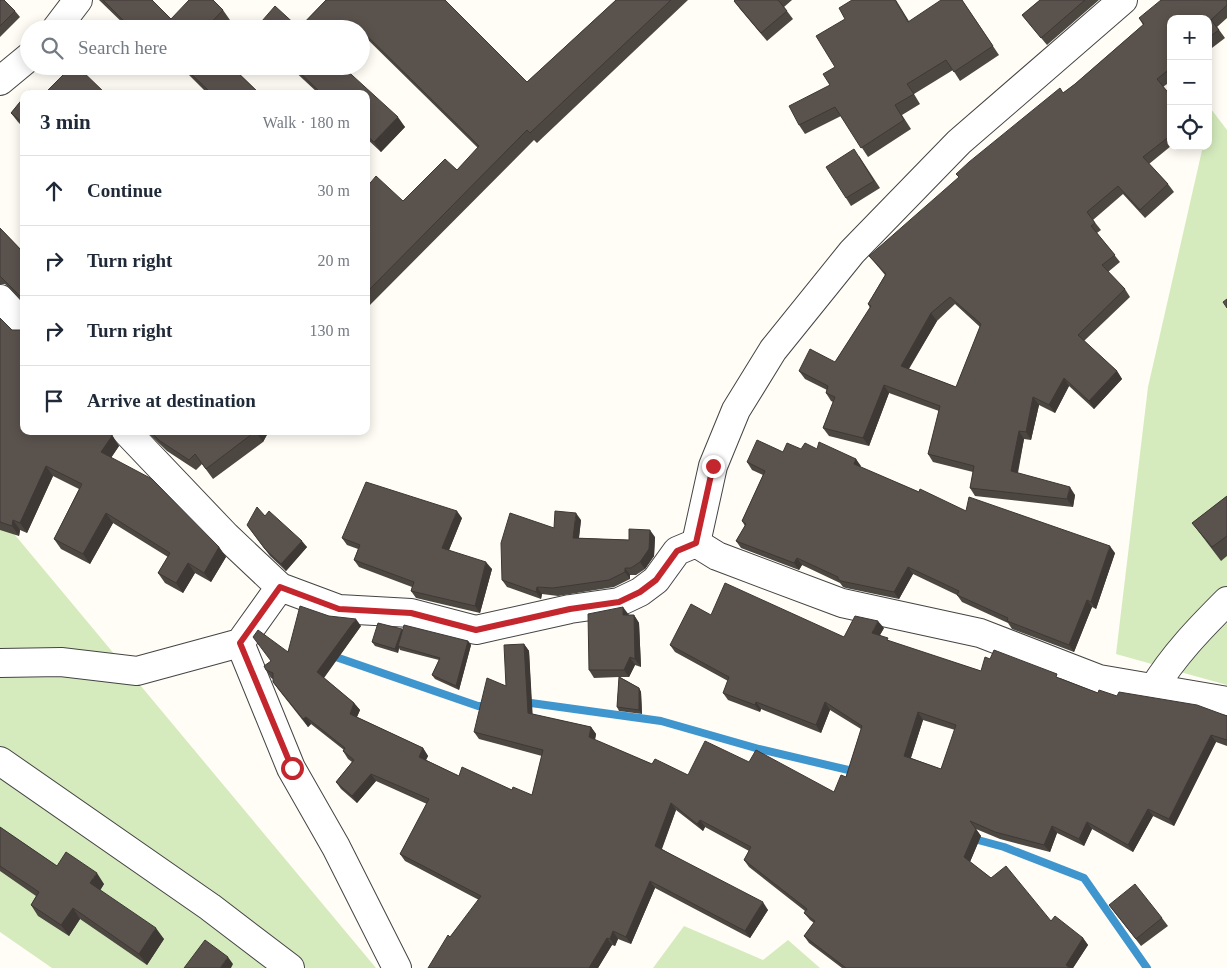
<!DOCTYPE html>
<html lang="en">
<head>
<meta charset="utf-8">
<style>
  body { margin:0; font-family:Georgia,serif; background:#f6f6f7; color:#1f2937 }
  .controls { position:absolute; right:15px; top:15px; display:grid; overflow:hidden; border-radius:10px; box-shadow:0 2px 12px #0003 }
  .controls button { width:45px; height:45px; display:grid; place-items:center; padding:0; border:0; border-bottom:1px solid #e0e1e3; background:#fff; color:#1f2937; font:25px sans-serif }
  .stop { position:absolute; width:15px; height:15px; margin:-11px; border:4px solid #c4262e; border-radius:50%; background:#fff }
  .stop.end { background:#c4262e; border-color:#fff; box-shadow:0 1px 5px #0008 }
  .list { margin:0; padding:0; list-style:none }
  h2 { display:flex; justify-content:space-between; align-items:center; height:65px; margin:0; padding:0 20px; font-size:21px }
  h2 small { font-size:16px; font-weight:400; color:#747a83 }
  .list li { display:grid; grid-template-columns:32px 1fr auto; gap:15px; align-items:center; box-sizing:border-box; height:70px; padding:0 20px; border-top:1px solid #e0e1e3 }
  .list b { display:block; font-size:19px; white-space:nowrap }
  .list em { font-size:16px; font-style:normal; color:#747a83 }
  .icon { flex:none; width:28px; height:28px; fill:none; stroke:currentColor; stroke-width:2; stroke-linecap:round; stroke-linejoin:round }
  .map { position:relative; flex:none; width:1227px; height:968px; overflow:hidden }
  .search { position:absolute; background:#fff; box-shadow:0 2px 12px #0003; left:20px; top:20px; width:350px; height:55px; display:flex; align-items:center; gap:12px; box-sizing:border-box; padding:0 18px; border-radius:28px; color:#747a83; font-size:19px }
  .panel { position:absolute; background:#fff; box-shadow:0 2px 12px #0003; left:20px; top:90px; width:350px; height:345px; border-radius:10px }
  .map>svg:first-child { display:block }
  .green { fill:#d5ebbd }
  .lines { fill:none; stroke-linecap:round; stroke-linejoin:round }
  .stream { stroke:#3f96cf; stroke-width:8 }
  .minor-casing { stroke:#444; stroke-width:30 }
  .minor { stroke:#fff; stroke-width:28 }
  .wall { fill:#4d4742; fill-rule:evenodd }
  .shaded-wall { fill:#3f3936 }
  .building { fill:#5a524d; stroke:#3f3936; fill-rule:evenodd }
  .route { stroke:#c4262e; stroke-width:6 }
</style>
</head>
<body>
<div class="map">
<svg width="1227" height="968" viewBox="0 0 1227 968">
  <rect width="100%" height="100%" fill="#fffdf5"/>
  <path class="green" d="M1211 109 1227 130V685L1116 654 1148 387 1203 146H1208V123Z
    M0 517 376 968H52L0 932Z
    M684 926 763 960 788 940 820 968H653Z"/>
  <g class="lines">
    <path class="stream" d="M330 655 478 706H490
      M522 704 531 703 661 721 759 749 857 772
      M971 836 978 840 1004 847 1084 878 1147 968"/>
    <g class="minor-casing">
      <path id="minor" d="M56 29 78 0
        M0 81 29 57
        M0 299 24 325
        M126 431 226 536 280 587 339 609 411 613 476 630 570 609 619 602 640 592 656 580 677 551 696 543
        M696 543 713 466 736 410 773 350 852 252 959 142 1123 0
        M696 543 717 556 842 603 980 633 1099 679 1227 701
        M240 643 291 768 336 847 397 968
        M0 663 61 662 137 671 240 643 280 587
        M1153 689C1174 655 1199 629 1227 601
        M0 761 210 907 290 968"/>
    </g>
    <use href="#minor" class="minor"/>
  </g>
  <path class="wall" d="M0 0 15 11 20 17 0 37Z
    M99 0H152L171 19 223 10 230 20 222 29H129Z
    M326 0 527 82 616 0H688L537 143 534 140 366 309V188L403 201 457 170 478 148 361 33V29H255L299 28Z
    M735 0H792L784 7 793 19 767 41 740 9 734 1Z
    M962 0 999 55 960 81 953 70 914 94 920 104 902 115 911 129 868 157 841 116 805 134 799 125 830 85 909 22Z
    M1040 0H1099L1047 45 1022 15Z
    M1227 0V18L1217 27 1225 38 1208 51V19H1171V81L1163 87 1171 96V146L1149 164 1168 184 1174 192 1145 218 1123 194 1093 220 1101 230 1097 233 1120 262 1108 272 1125 289 1130 297 1084 341 1117 371 1122 379 1094 409 1069 386 1055 413 1039 405 1031 440 1024 439 1018 473 1075 495 1073 507 975 496 970 488 973 472 933 462 928 454 939 411 889 393 869 446 829 436 823 428 833 402 831 401 826 393 827 390 805 379 799 371 835 362 870 308 868 304 885 275 875 263 869 256 1063 93 1075 84 1143 25 1139 18ZM955 304 980 327 956 387 909 369 937 321Z
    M180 66H231L260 94H208Z
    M289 66H341L405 127 381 152 366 138V94H319Z
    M24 97V128L18 122 11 113Z
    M859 156 880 188 851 206 846 198Z
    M0 228 24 253V303L5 284H0Z
    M0 318 111 434 119 446 111 458 219 547 226 557 211 582 195 573 183 593 165 583 158 573 168 557 113 523 90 564 61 549 54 539 79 489 53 476 27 533 20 530 19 536 0 530Z
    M146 431H269L263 442 213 479 202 464 196 470 167 451Z
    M801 449H817L856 459 860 467 919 492 966 511 1115 553 1096 609 1092 607 1074 652 1012 629 1008 623 962 602 957 595 913 574 899 599 846 588 843 587 840 583 802 565 799 570 741 548 736 541 745 526 742 521 763 475 752 470 747 462 783 452Z
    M1227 496V556L1221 561 1202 536 1192 523Z
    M265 516 307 547 286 571 270 556 247 525Z
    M462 518 449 550 492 569 480 613 416 598 411 591 412 587 359 567 354 560 358 549 347 545 342 538Z
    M581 520 579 538 629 540 655 537 654 556 645 569 636 575H630V579L614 587 558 596 542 594 541 599 507 587 502 580 554 528Z
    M629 615H634L639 623 641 667 635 665 629 677H620L639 688 641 692 642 714 619 711 617 707 619 677 594 678 589 670Z
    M711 615 844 637 884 628 880 635 891 642 981 671 1060 678 1098 693 1227 716V746L1216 742 1174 826 1153 816 1133 852 1092 829 1084 846 1057 833 1050 852 1000 839 976 829 981 836 970 862 991 878 1051 921 1083 938 1088 945 1073 968H842L809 943 804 936 814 923 810 920 804 913 805 911 749 867 744 860 749 851 705 827 703 831 676 810 662 849 768 910 750 938 655 888 631 944 618 939 615 946 612 945 598 968H428L450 937 479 900 405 861 400 854 427 804 376 781 357 803 341 789 336 782 352 762 348 759 343 751 344 750 311 724 308 727 278 689 273 682V679L271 678 266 670 329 616 361 626 324 678 354 703 360 710 357 717 423 748 428 756 426 760 459 776 532 795 542 756 479 739 474 732 506 686 524 644 529 651 532 714 591 727 596 734 595 740 652 764 688 775 749 762 834 792 846 777 861 729 830 710 821 733 761 709 760 712 728 700 723 693 728 681 675 652 670 645ZM923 720 955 730 941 769 911 758Z
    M402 630 468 641 471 645 459 690 435 679 432 675 439 660 400 650 399 648 398 653 375 646 372 642Z
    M0 827 57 866 104 884 100 890 164 939 147 965 80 919 69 936 38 916 31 905 36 896 0 871Z
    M1109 905 1162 918 1168 926 1141 946Z"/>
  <path class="shaded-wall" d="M895 0H896L915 31 908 22Z
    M354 23 358 29H348Z
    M398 117 405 127 381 152 374 142Z
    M931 313 937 321 906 373 901 366Z
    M1117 371 1122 379 1094 409 1089 401Z
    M1064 378 1069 386 1055 413 1049 405Z
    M884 385 889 393 869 446 863 438Z
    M1033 397 1039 405 1031 440 1026 432Z
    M109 431H111V434L119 446 108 462 101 452Z
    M256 431H269L263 442 256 432Z
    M1019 431 1024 439 1016 479 1011 471Z
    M856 459 861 466 859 471 854 464Z
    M46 466 53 476 27 533 20 523Z
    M1070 487 1075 495 1073 507 1067 499Z
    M457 511 462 518 447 555 442 548Z
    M106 513 113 523 90 564 83 554Z
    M576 513 581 520 578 545 573 538Z
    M13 520 20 530 19 536 12 526Z
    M650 530 655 537 654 556 645 569 640 562Z
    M302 541 307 547 286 571 281 564Z
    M1110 546 1115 553 1096 609 1091 602Z
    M219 547 226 557 211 582 204 573Z
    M797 558 802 565 799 570 794 563Z
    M486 562 492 569 480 613 475 606Z
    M188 563 195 573 183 593 176 583Z
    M908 567 913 574 899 599 894 592Z
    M625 568 630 575V579L625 572Z
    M537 587 542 594 541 599 536 592Z
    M1087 600 1092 607 1074 652 1069 645Z
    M623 607 629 615 628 623 623 615Z
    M634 615 639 623 641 667 635 659Z
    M356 619 361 626 322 680 317 672Z
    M878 621 884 628 877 640 872 633Z
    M402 629 404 633 398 646 399 648 398 653 395 649Z
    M468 641 471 645 459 690 456 686Z
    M524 644 529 651 533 720 528 713Z
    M630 657 635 665 629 677 624 670Z
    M639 688 641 692 642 714 639 710Z
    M756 702 761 709 760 712 755 705Z
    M825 702 830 710 821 733 816 725Z
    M354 703 360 710 355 721 350 714Z
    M918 712 923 720 909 763 904 756Z
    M306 717 311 724 308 727 303 719Z
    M591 727 596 734 594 744 589 737Z
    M1211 735 1216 742 1174 826 1169 819Z
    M423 748 428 756 424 764 419 757Z
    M371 774 376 781 357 803 352 796Z
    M671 803 676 810 660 853 655 846Z
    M1148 809 1153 816 1133 852 1128 845Z
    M700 820 705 827 703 831 697 824Z
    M1087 822 1092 829 1084 846 1079 839Z
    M1052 826 1057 833 1050 852 1044 845Z
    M976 829 981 836 969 864 964 857Z
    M97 873 104 884 98 894 90 883Z
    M650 881 655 888 631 944 626 937Z
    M763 902 768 910 750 938 745 931Z
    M73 908 80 919 69 936 61 925Z
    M156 928 164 939 147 965 139 954Z
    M613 931 618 939 615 946 610 939Z
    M607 938 612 945 598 968H589Z
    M1083 938 1088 945 1073 968H1068L1066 965Z
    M228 957 233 964 231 968H220Z"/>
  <path class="building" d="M0 0H4L15 11 0 26Z
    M103 0H152L171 19 189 0H213L223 10 205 29H142L140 27 139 29H132Z
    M326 0H445L527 82 616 0H671L530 133 527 130 366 293V188L376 176 403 201 445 159 457 170 479 146 361 30V29H360L354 23 348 29H255L275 6 299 28Z
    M735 0H778L787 11 761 33 734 1Z
    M852 0H895L908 22 941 0H962L993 46 954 72 946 60 907 84 914 94 895 105 904 120 861 148 835 107 799 125 789 106 830 85 823 74 835 67 816 36 845 19 839 8Z
    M1040 0H1085L1041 38 1022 15Z
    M1161 0H1227V5L1211 20 1219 30 1208 38V19H1171V68L1157 79 1171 96V135L1143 157 1168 184 1140 210 1118 186 1087 212 1095 223 1091 226 1115 255 1102 265 1125 289 1078 335 1117 371 1089 401 1064 378 1049 405 1033 397 1026 432 1019 431 1011 471 1070 487 1067 499 970 488 974 466 928 454 940 406 884 385 863 438 823 428 835 397 826 393 828 386 799 371 810 349 835 362 871 306 868 304 886 274 869 256 959 177 956 174 969 162 1060 88 1063 93 1075 84 1144 24 1139 18ZM950 297 981 324 956 387 901 366 931 313Z
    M72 66H77L106 94H44Z
    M183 66H231L260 94H212Z
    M293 66H342L398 117 374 142 366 135V94H322Z
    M30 90 34 94H26Z
    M24 97V124L11 113Z
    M854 149 874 181 846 198 826 167Z
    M0 228 24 253V300L0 276Z
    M1227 299V308L1223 302Z
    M0 318 12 330H20L24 329V431H109L112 436 101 452 152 479 219 547 204 573 188 563 176 583 158 573 170 553 106 513 83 554 54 539 82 484 46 466 20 523 13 520 12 526 0 522Z
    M150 431H256L206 469 195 454 189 460 160 441Z
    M757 440 783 452 787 443 801 449 805 443 817 449 819 442 856 459 854 464 919 492 920 489 966 511 969 497 1110 546 1091 602 1087 600 1069 645 1007 621 1008 618 957 595 959 591 908 567 894 592 841 581 838 579V577L797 558 794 563 736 541 746 524 742 521 765 471 747 462Z
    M366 482 457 511 442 548 486 562 475 606 411 591 414 582 354 560 360 545 342 538Z
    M1227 496V536L1212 547 1192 523Z
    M257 507 265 516 269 511 302 541 281 564 265 549 247 525Z
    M555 511 576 513 573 538 629 540V529L650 530 649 549 640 562 631 568H625V572L609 580 553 588 537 587 536 592 502 580 501 543 510 513 554 528Z
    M725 583 844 637 855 616 878 621 872 633 888 638 887 640 981 671 985 657 990 659 994 650 1057 674 1056 677 1098 693 1099 690 1117 696 1119 692 1197 705 1227 716V740L1211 735 1169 819 1148 809 1128 845 1087 822 1079 839 1052 826 1044 845 995 832 970 821 976 829 964 857 991 878 1006 866 1051 921 1055 916 1083 938 1066 965 1070 968H846L804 936 815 921 804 913 807 909 744 860 751 847 700 820 697 824 671 803 655 846 763 902 745 931 650 881 626 937 613 931 610 939 607 938 589 968H428L448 935 450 937 481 896 400 854 429 799 371 774 352 796 336 782 354 760 343 751 345 748 306 717 303 719 273 682V673L266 670 264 666 271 661 253 637 258 630 288 652 300 606 329 616 356 619 317 672 354 703 350 714 423 748 419 757 459 776 462 767 512 790 513 787 532 795 543 750 474 732 487 678 506 686 504 645 524 644 528 713 591 727 589 737 652 764 655 759 688 775 705 741 749 762 756 750 834 792 841 775 846 777 862 726 825 702 816 725 756 702 755 705 723 693 729 677 670 645 691 604 711 615ZM918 712 956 725 941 769 904 756Z
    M623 607V615H634L635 659 630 657 624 670H589L588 614Z
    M378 623 402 629 395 649 372 642Z
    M404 625 468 641 456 686 432 675 440 658 398 646Z
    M619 677 639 688V710L617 707Z
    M0 827 57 866 66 852 97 873 90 883 156 928 139 954 73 908 61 925 31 905 39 892 0 866Z
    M1135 884 1162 918 1136 939 1109 905Z
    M205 940 228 957 220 968H184Z"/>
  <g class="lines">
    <path class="route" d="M292 768 240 643 280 587 339 609 411 613 476 630 570 609 619 602 640 592 656 580 677 551 696 543 713 466"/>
  </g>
</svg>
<div class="controls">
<button>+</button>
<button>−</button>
<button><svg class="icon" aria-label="locate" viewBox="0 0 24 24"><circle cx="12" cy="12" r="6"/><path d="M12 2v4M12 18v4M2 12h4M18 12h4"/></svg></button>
</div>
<div class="stop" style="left:292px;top:768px"></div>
<div class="stop end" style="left:713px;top:466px"></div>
<div class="search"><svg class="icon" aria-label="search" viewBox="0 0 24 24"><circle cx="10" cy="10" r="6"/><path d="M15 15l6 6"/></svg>Search here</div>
<section class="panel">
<h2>3 min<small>Walk · 180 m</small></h2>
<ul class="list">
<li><svg class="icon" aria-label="ahead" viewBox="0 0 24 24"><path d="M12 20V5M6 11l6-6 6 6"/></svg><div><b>Continue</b></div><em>30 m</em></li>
<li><svg class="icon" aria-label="right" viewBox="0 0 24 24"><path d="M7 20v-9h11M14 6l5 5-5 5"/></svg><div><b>Turn right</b></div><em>20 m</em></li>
<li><svg class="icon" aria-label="right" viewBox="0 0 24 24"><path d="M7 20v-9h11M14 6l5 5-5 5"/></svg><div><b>Turn right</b></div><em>130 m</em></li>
<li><svg class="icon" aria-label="arrive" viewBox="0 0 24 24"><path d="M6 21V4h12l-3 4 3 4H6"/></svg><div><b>Arrive at destination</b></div></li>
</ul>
</section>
</div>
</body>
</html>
